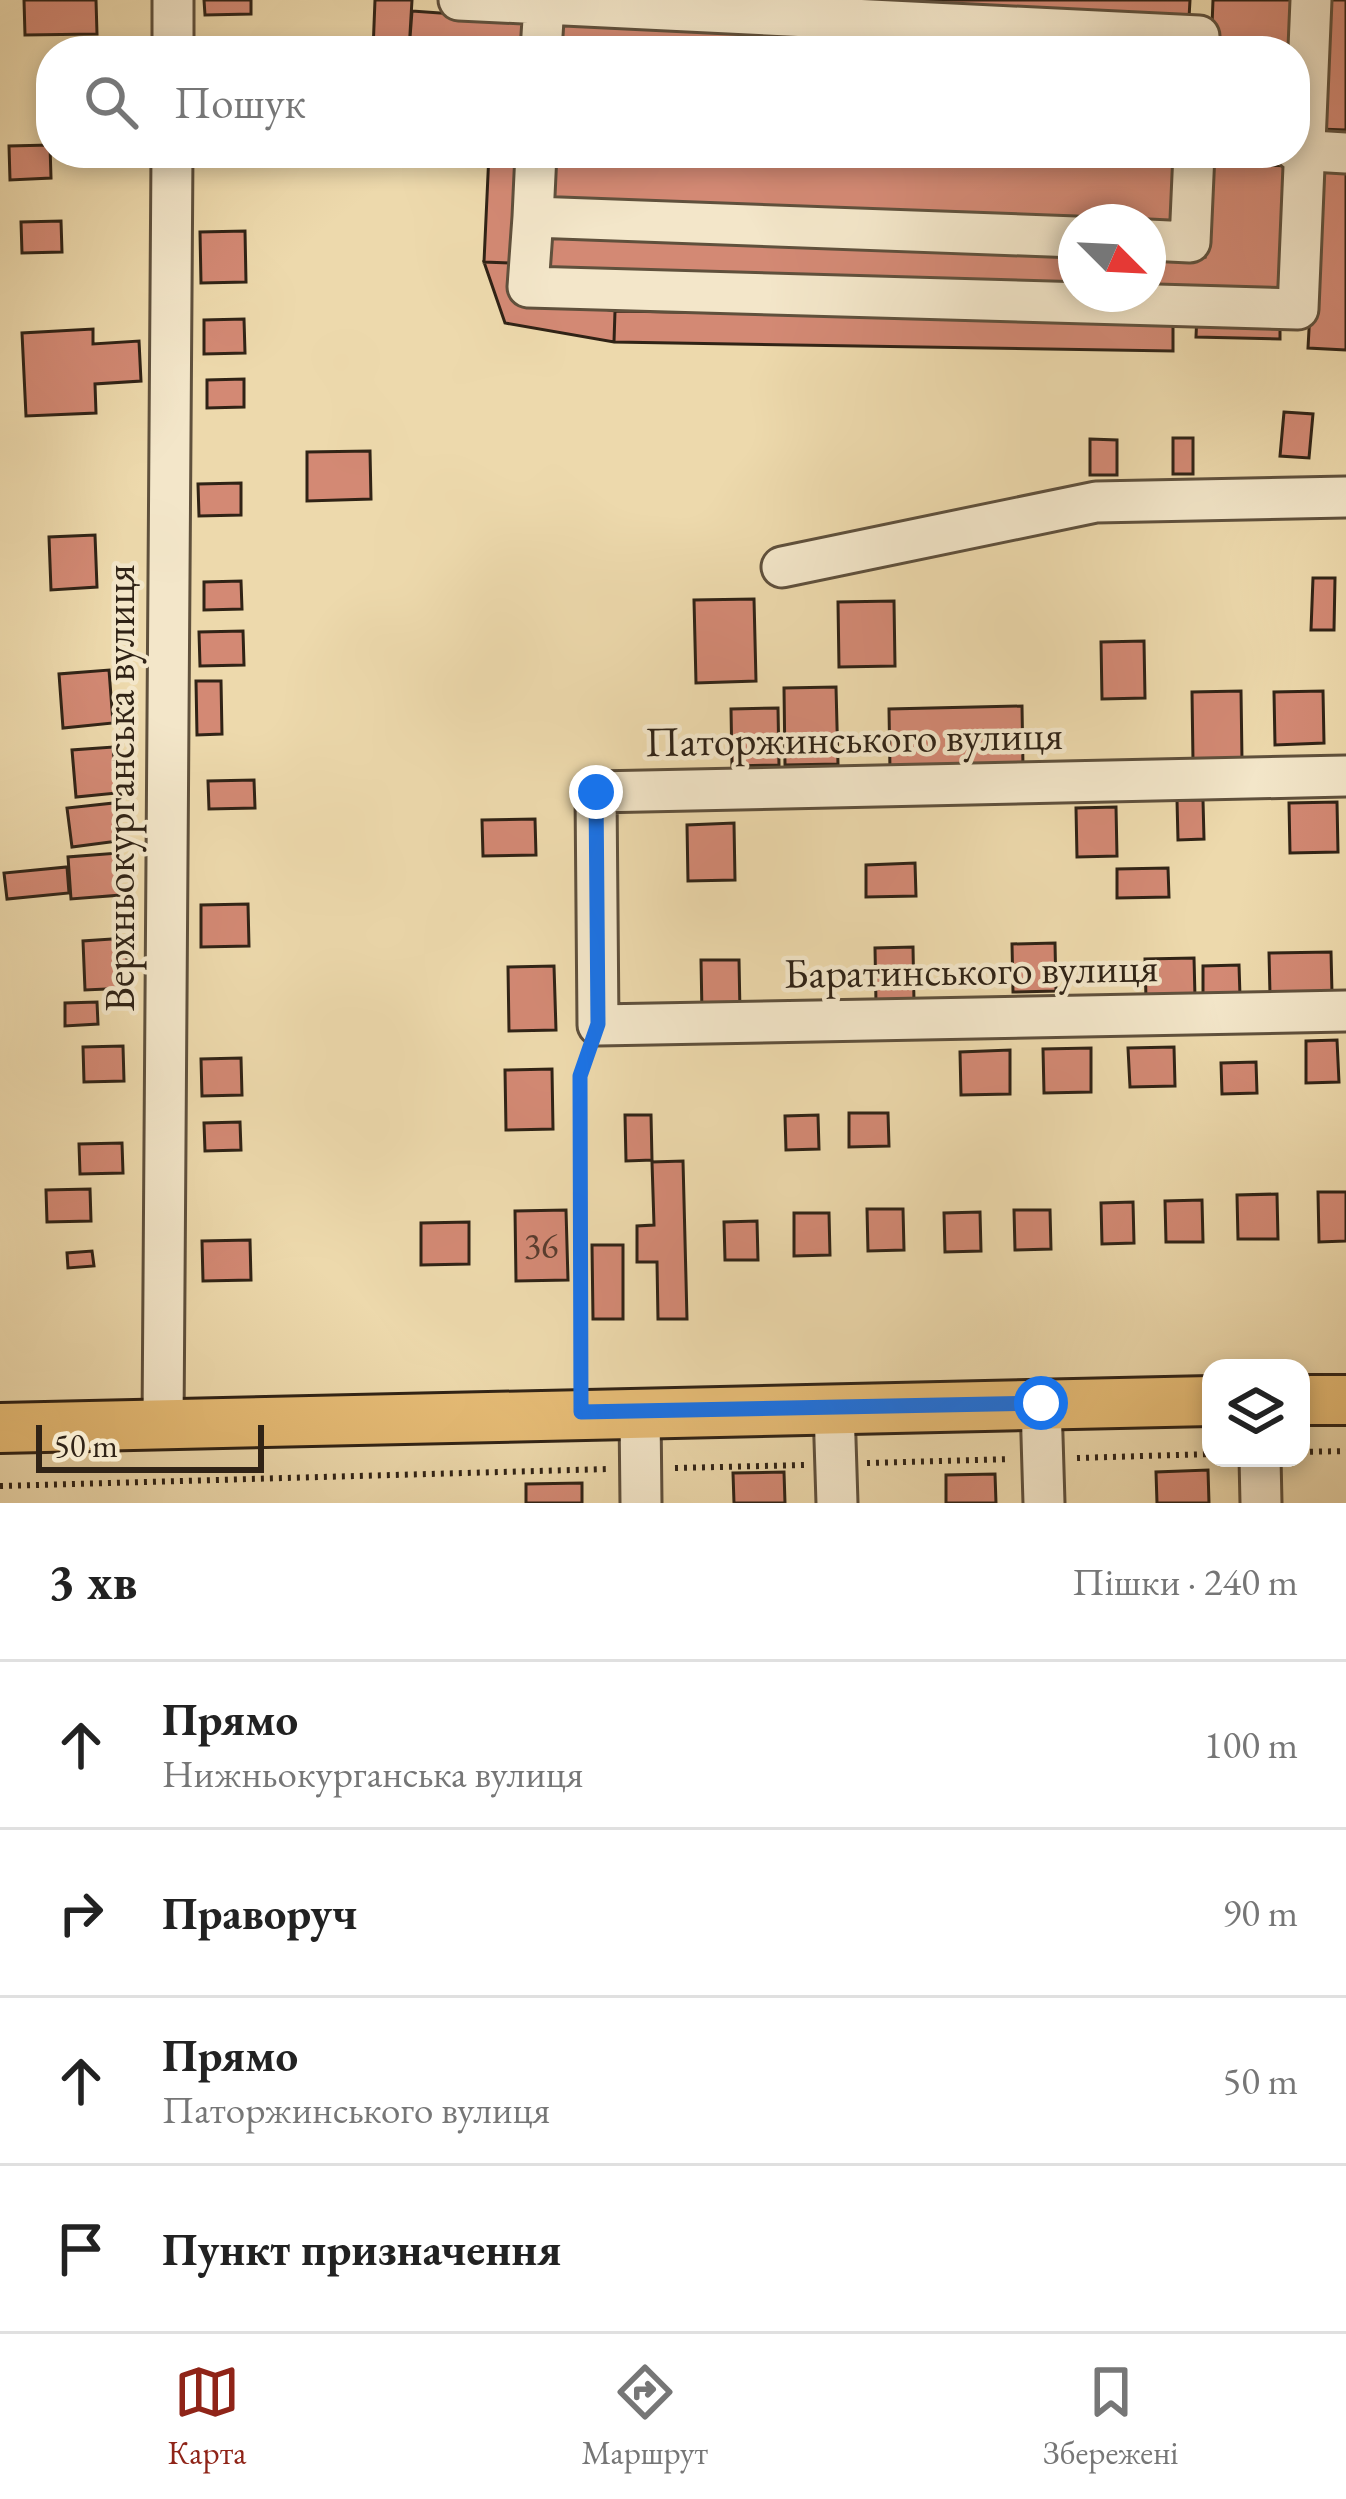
<!DOCTYPE html>
<html lang="uk">
<head>
<meta charset="utf-8">
<style>
  body { margin:0; font-family:"EB Garamond",serif; background:#f2f2f2; color:#222 }
  .controls { position:absolute; right:36px; bottom:36px; display:grid; overflow:hidden; border-radius:24px; box-shadow:0 6px 18px #0003 }
  .controls button { width:108px; height:108px; display:grid; place-items:center; padding:0; border:0; border-bottom:3px solid #e0e0e0; background:#fff; color:#222; font:60px sans-serif }
  .compass { position:absolute; left:1058px; top:204px; width:108px; height:108px; border-radius:50%; background:#fff; box-shadow:0 6px 18px #0003; rotate:114deg }
  .scale { position:absolute; left:36px; bottom:30px; width:228px; box-sizing:border-box; padding-left:12px; border:6px solid #302316; border-top:0; font-size:33px; line-height:42px; white-space:nowrap; color:#302316; -webkit-text-stroke:9px #f3e6c9; paint-order:stroke }
  .stop { position:absolute; width:36px; height:36px; margin:-27px; border:9px solid #1a73e8; border-radius:50%; background:#fff }
  .stop.end { background:#1a73e8; border-color:#fff; box-shadow:0 3px 12px #0008 }
  .list { margin:0; padding:0; list-style:none }
  h2 { display:flex; justify-content:space-between; align-items:center; height:156px; margin:0; padding:0 48px; font-size:51px }
  h2 small { font-size:39px; font-weight:400; color:#767676 }
  .list li { display:grid; grid-template-columns:78px 1fr auto; gap:36px; align-items:center; box-sizing:border-box; height:168px; padding:0 48px; border-top:3px solid #e0e0e0 }
  .list b { display:block; font-size:45px; white-space:nowrap }
  .list p { margin:0; font-size:39px; white-space:nowrap; color:#767676 }
  .list em { font-size:39px; font-style:normal; color:#767676 }
  .icon { flex:none; width:66px; height:66px; fill:none; stroke:currentColor; stroke-width:2; stroke-linecap:round; stroke-linejoin:round }
  .map { position:relative; flex:none; width:1346px; height:1503px; overflow:hidden }
  .search { position:absolute; background:#fff; box-shadow:0 6px 18px #0003; left:36px; right:36px; top:36px; height:132px; display:flex; align-items:center; gap:30px; box-sizing:border-box; padding:0 42px; border-radius:48px; color:#767676; font-size:45px }
  .sheet { height:828px; background:#fff }
  nav { display:flex; justify-content:space-around; align-items:center; box-sizing:border-box; height:168px; border-top:3px solid #e0e0e0; background:#fff; font-size:33px; color:#767676 }
  nav a { display:grid; justify-items:center; gap:6px }
  nav .on { color:#8f2418 }
  .map>svg:first-child { display:block }
  .building { fill:#d38974; stroke:#302316; stroke-width:3 }
  .lines { fill:none; stroke-linecap:round; stroke-linejoin:round }
  .minor-casing { stroke:#5f503c; stroke-width:45 }
  .major-casing { stroke:#302316; stroke-width:54 }
  .path { stroke:#302316; stroke-width:6; stroke-dasharray:3 6; stroke-linecap:butt }
  .minor { stroke:#f3e6c9; stroke-width:39 }
  .major { stroke:#e6bc76; stroke-width:48 }
  .route { stroke:#1a73e8; stroke-width:15 }
  .labels { text-anchor:middle; dominant-baseline:central; stroke-width:9; stroke-linejoin:round; paint-order:stroke }
  .number-label { font-size:36px; fill:#593c2e }
  .street-label { font-size:42px; fill:#302316; stroke:#f3e6c9 }
</style>
</head>
<body>
<div class="map">
<svg width="1346" height="1503" viewBox="0 0 1346 1503">
  <rect width="100%" height="100%" fill="#edd9ac"/>
  <filter id="stains"><feTurbulence type="fractalNoise" baseFrequency=".00167" numOctaves="4"/><feColorMatrix values="0 0 0 0 .2 0 0 0 0 .09 0 0 0 0 .02 0 0 0 .5 -.17"/></filter>
  <radialGradient id="worn" r=".72"><stop offset=".6" stop-color="#630" stop-opacity="0"/><stop offset="1" stop-color="#630" stop-opacity=".3"/></radialGradient>
  <path class="building" d="M24 0H96L97 34 25 35Z
    M204 0H251V14L205 15Z
    M375 0H412L409 51H373Z
    M815 0H1190L1189 18Z
    M1213 0H1293L1291 51H1211Z
    M1325 0H1346V130L1319 129Z
    M412 11 525 19 522 51H409Z
    M555 20 1158 51H553Z
    M50 145 51 178 10 180 9 146Z
    M489 153H516L511 263 484 262Z
    M544 153 1179 155 1176 228 1148 222 542 204Z
    M1208 163 1291 166 1285 302 1148 294V255L1205 257Z
    M1318 165 1346 166V350L1308 348Z
    M61 221 62 252 22 253 21 222Z
    M245 231 246 282 201 283 200 232Z
    M542 231 1076 252V294L540 272Z
    M484 262 511 263 522 294 615 311 614 342 505 323Z
    M615 311 1173 320V351L614 342Z
    M1197 313 1280 314V339L1196 337Z
    M244 319 245 353 204 354V320Z
    M93 329V344L139 341 141 381 95 384 96 413 26 416 22 333Z
    M244 379V407L207 408V380Z
    M1284 412 1313 414 1309 458 1280 456Z
    M1173 438H1193V474H1173Z
    M1090 439 1117 440V475H1090Z
    M370 451 371 499 307 501V452Z
    M241 483V515L199 516 198 484Z
    M95 535 97 587 51 590 49 537Z
    M1313 578H1335L1334 630H1311Z
    M241 581 242 609 204 610V582Z
    M754 599 756 681 696 683 694 600Z
    M894 601 895 666 839 667 838 602Z
    M243 631 244 665 200 666 199 632Z
    M1144 641 1145 698 1102 699 1101 642Z
    M109 670 113 723 63 728 59 674Z
    M196 681H221L222 734 197 735Z
    M836 687 838 764 785 765 784 688Z
    M1241 691 1242 760 1193 761 1192 692Z
    M1323 691 1324 743 1275 745 1274 692Z
    M1022 706 1023 767 890 771 889 709Z
    M778 708 779 765 732 766 731 709Z
    M113 747 117 793 76 797 72 750Z
    M254 780 255 808 209 809 208 781Z
    M1177 800H1203L1204 839 1178 840Z
    M1337 802 1338 852 1290 853 1289 803Z
    M114 803 118 841 72 847 67 808Z
    M1116 807 1117 856 1077 857 1076 808Z
    M535 819 536 855 483 856 482 820Z
    M734 823 735 880 688 881 687 825Z
    M118 853 121 895 71 899 68 857Z
    M915 863 916 896 866 897V865Z
    M67 867 69 893 7 899 4 873Z
    M1168 868 1169 897 1117 898V869Z
    M248 904 249 946 201 947V905Z
    M126 938 128 988 85 990 83 941Z
    M1055 943 1056 991 1013 992 1012 944Z
    M913 947 914 1002 876 1003 875 948Z
    M1331 952 1332 993 1270 994 1269 953Z
    M1194 958 1195 997 1146 999 1145 959Z
    M701 960H739L740 1012 702 1013Z
    M1239 965 1240 996 1203 997V966Z
    M554 966 556 1030 509 1031 508 967Z
    M97 1002 98 1024 65 1026V1003Z
    M1337 1040 1339 1082 1306 1083V1041Z
    M123 1046 124 1081 84 1082 83 1047Z
    M1174 1047 1175 1086 1130 1087 1128 1048Z
    M1091 1048V1092L1044 1093 1043 1049Z
    M1010 1050V1094L961 1095 960 1052Z
    M241 1058 242 1095 202 1096 201 1059Z
    M1256 1062 1257 1093 1222 1094 1221 1063Z
    M552 1069 553 1129 506 1130 505 1070Z
    M849 1113H888L889 1146 849 1147Z
    M625 1115H651L652 1160 626 1161Z
    M818 1115 819 1149 786 1150 785 1116Z
    M240 1122 241 1150 205 1151 204 1123Z
    M122 1143 123 1173 80 1174 79 1144Z
    M683 1161 687 1319H658L657 1262H637V1226L654 1225 652 1162Z
    M90 1189 91 1221 47 1222 46 1190Z
    M1318 1192H1346V1241L1319 1242Z
    M1277 1194 1278 1239H1238L1237 1195Z
    M1202 1200 1203 1242H1166L1165 1201Z
    M1133 1202 1134 1243 1102 1244 1101 1203Z
    M867 1209H903L904 1250 868 1251Z
    M566 1210 568 1280 516 1281 515 1211Z
    M1014 1210H1050L1051 1249 1015 1250Z
    M980 1212 981 1251 945 1252 944 1213Z
    M794 1213H829L830 1255 794 1256Z
    M757 1221 758 1260H725L724 1222Z
    M469 1222V1264L421 1265V1223Z
    M250 1240 251 1280 203 1281 202 1241Z
    M592 1245H623V1319H593Z
    M92 1251 94 1266 68 1268 67 1253Z
    M1208 1470 1209 1503H1157L1156 1472Z
    M784 1472 785 1503H734L733 1473Z
    M995 1474 996 1503H946V1475Z
    M582 1483V1503H526V1484Z"/>
  <g class="lines">
    <g class="minor-casing">
      <path id="minor" d="M459 0 544 4
        M173 51V0
        M541 51 544 4 1199 36V51
        M1295 150 1346 153
        M536 153 533 217 1076 237
        M533 217 528 287 1298 309 1311 0
        M1148 240 1190 242 1194 153
        M782 567 1096 502 1346 497
        M1346 776 596 792 598 1025 1346 1011
        M1041 1403 1044 1503
        M834 1408 837 1503
        M640 1413 641 1503
        M163 1424 172 153
        M1260 1458 1261 1503"/>
    </g>
    <g class="major-casing">
      <path id="major" d="M1301 1400H1346
        M0 1428 1211 1401"/>
    </g>
    <path class="path" d="M581 1378 580 1076 587 1056
      M1301 1452 1346 1451
      M1077 1458 1211 1454
      M867 1463 1010 1459
      M675 1468 806 1465
      M0 1486 608 1469"/>
    <use href="#minor" class="minor"/>
    <use href="#major" class="major"/>
  </g>
  <g class="lines">
    <path class="route" d="M596 792 598 1024 580 1076 581 1412 1041 1403"/>
  </g>
  <g class="labels">
    <g class="number-label">
      <text x="541" y="1245">36</text>
    </g>
    <g class="street-label">
      <text transform="translate(854 738) rotate(-1)">Паторжинського вулиця</text>
      <text transform="translate(119 788) rotate(-90)">Верхньокурганська вулиця</text>
      <text transform="translate(971 970) rotate(-1)">Баратинського вулиця</text>
    </g>
  </g>
  <rect width="100%" height="100%" filter="url(#stains)"/>
  <rect width="100%" height="100%" fill="url(#worn)"/>
</svg>
<div class="controls">
<button><svg class="icon" aria-label="layers" viewBox="0 0 24 24"><path d="M12 4l9 5-9 5-9-5zM3 14l9 5 9-5"/></svg></button>
</div>
<svg class="compass" viewBox="-18 -18 36 36"><path d="M0-13l5 13h-10z" fill="#e53935"/><path d="M0 13l5-13h-10z" fill="#767676"/></svg>
<div class="scale">50 m</div>
<div class="stop" style="left:1041px;top:1403px"></div>
<div class="stop end" style="left:596px;top:792px"></div>
<div class="search"><svg class="icon" aria-label="search" viewBox="0 0 24 24"><circle cx="10" cy="10" r="6"/><path d="M15 15l6 6"/></svg>Пошук</div>
</div>
<section class="sheet">
<h2>3 хв<small>Пішки · 240 m</small></h2>
<ul class="list">
<li><svg class="icon" aria-label="ahead" viewBox="0 0 24 24"><path d="M12 20V5M6 11l6-6 6 6"/></svg><div><b>Прямо</b><p>Нижньокурганська вулиця</p></div><em>100 m</em></li>
<li><svg class="icon" aria-label="right" viewBox="0 0 24 24"><path d="M7 20v-9h11M14 6l5 5-5 5"/></svg><div><b>Праворуч</b></div><em>90 m</em></li>
<li><svg class="icon" aria-label="ahead" viewBox="0 0 24 24"><path d="M12 20V5M6 11l6-6 6 6"/></svg><div><b>Прямо</b><p>Паторжинського вулиця</p></div><em>50 m</em></li>
<li><svg class="icon" aria-label="arrive" viewBox="0 0 24 24"><path d="M6 21V4h12l-3 4 3 4H6"/></svg><div><b>Пункт призначення</b></div></li>
</ul>
</section>
<nav>
<a class="on"><svg class="icon" aria-label="map" viewBox="0 0 24 24"><path d="M3 6l6-2 6 2 6-2v14l-6 2-6-2-6 2zM9 4v14M15 6v14"/></svg>Карта</a>
<a><svg class="icon" aria-label="directions" viewBox="0 0 24 24"><path d="M12 3l9 9-9 9-9-9zM9 14v-3h6M13 9l2 2-2 2"/></svg>Маршрут</a>
<a><svg class="icon" aria-label="saved" viewBox="0 0 24 24"><path d="M7 4h10v16l-5-4-5 4z"/></svg>Збережені</a>
</nav>
</body>
</html>
